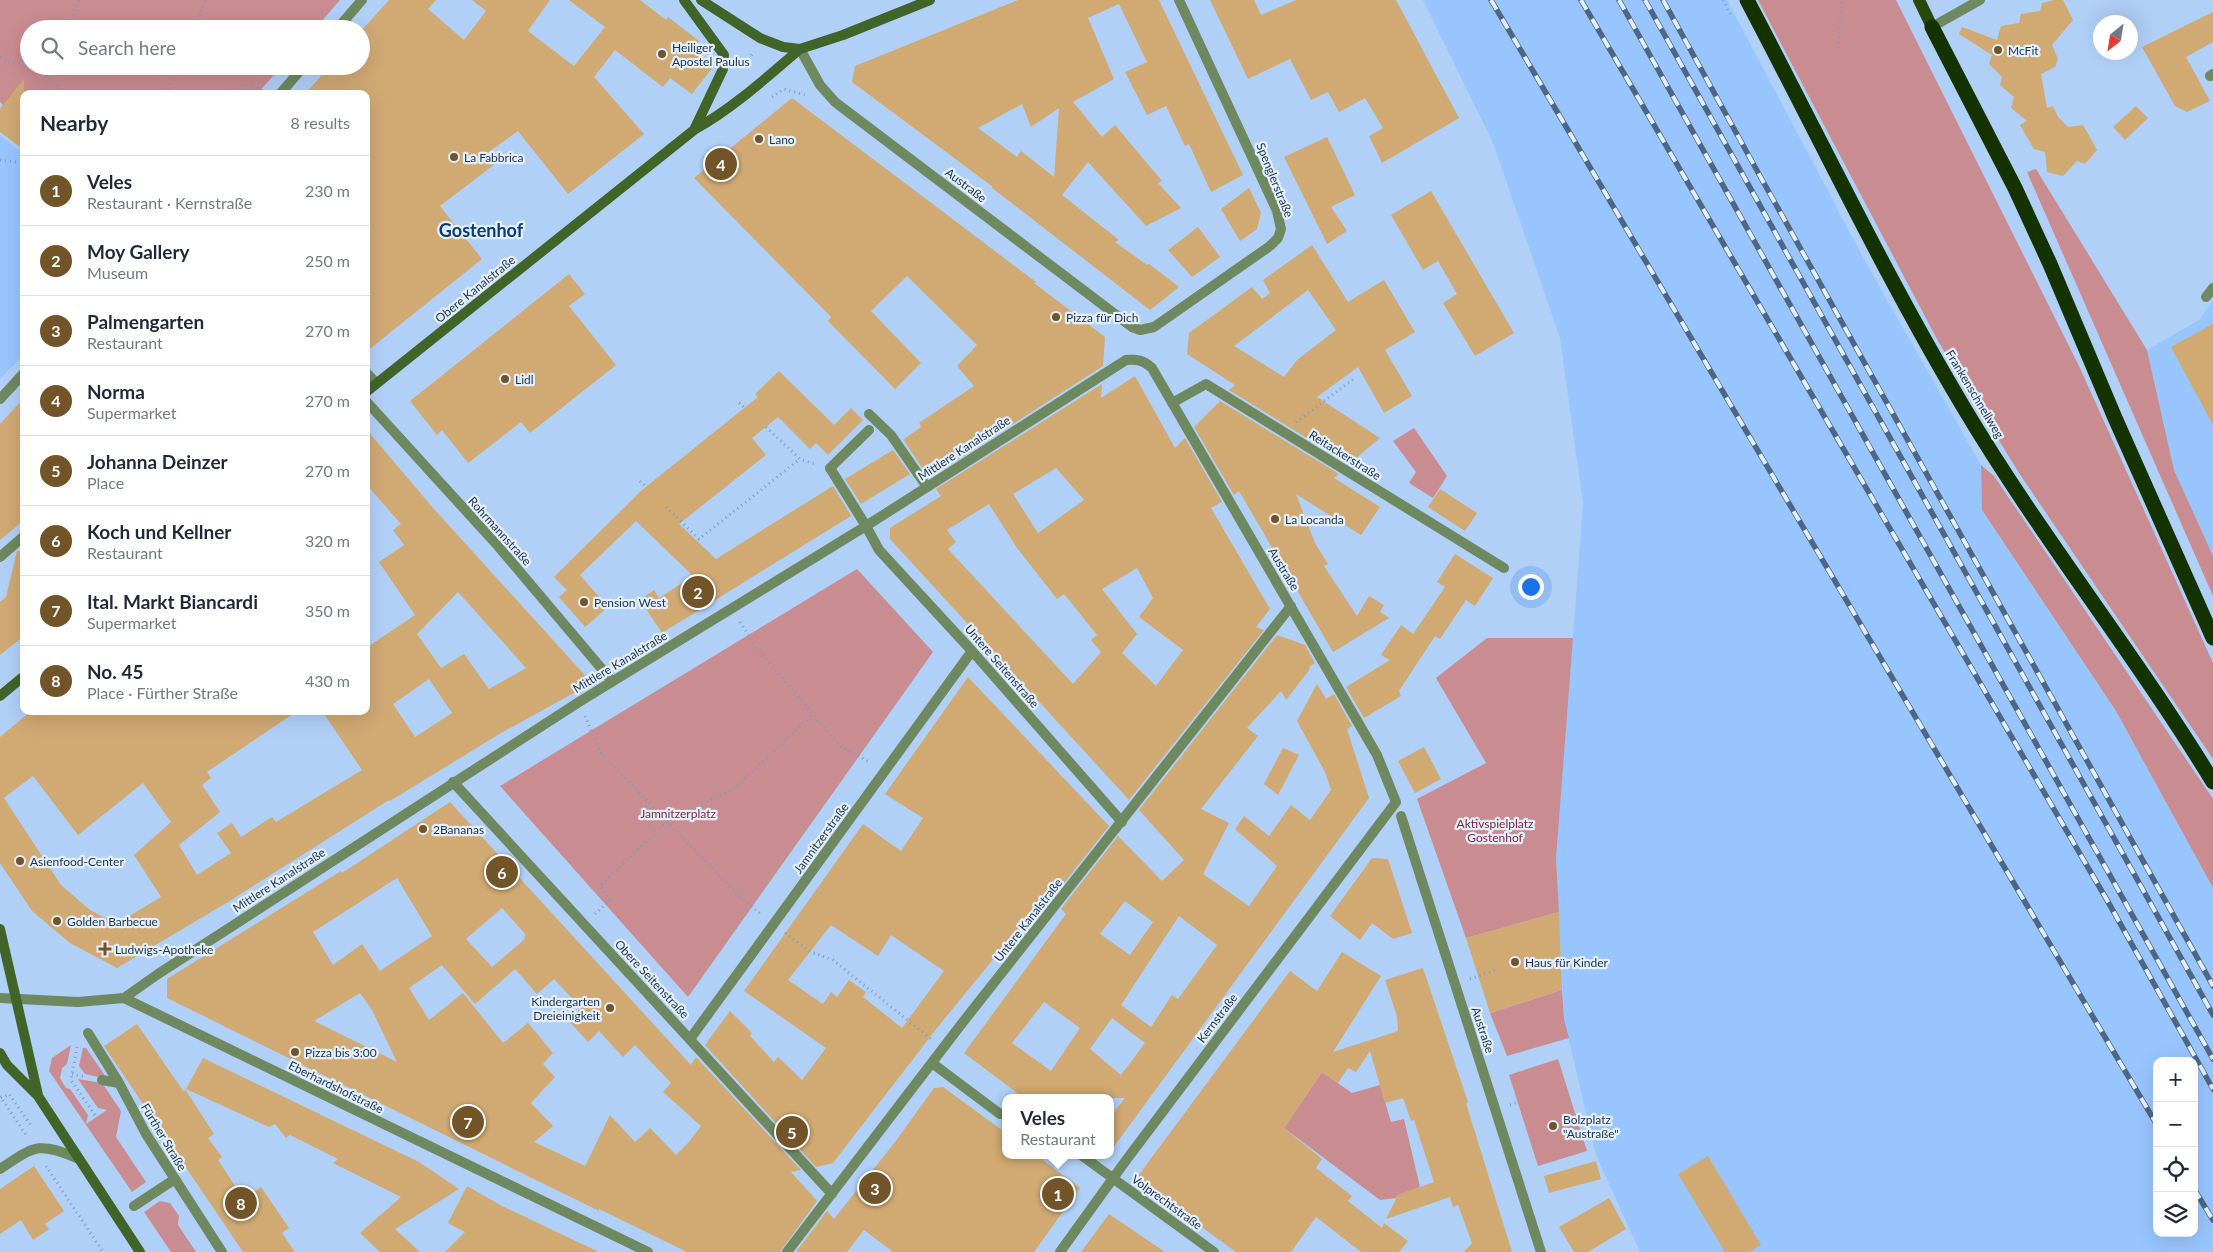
<!DOCTYPE html>
<html lang="en">
<head>
<meta charset="utf-8">
<style>
  body { margin:0; font-family:Lato,sans-serif; background:#f2f2f3; color:#1f2937 }
  .controls { position:absolute; right:15px; bottom:15px; display:grid; overflow:hidden; border-radius:10px; box-shadow:0 5px 20px #0002 }
  .controls button { width:45px; height:45px; display:grid; place-items:center; padding:0; border:0; border-bottom:1px solid #e0e1e3; background:#fff; color:#1f2937; font:25px sans-serif }
  .compass { position:absolute; left:2093px; top:15px; width:45px; height:45px; border-radius:50%; background:#fff; box-shadow:0 5px 20px #0002; rotate:210deg }
  .you { position:absolute; left:1530px; top:586px; width:18px; height:18px; margin:-12px; border:4px solid #fff; border-radius:50%; background:#1a73e8; box-shadow:0 0 0 8px #1a73e833 }
  .badge { display:grid; place-items:center; width:32px; height:32px; border-radius:50%; background:#725428; color:#fff; font-size:16px; font-weight:700 }
  .pin { position:absolute; translate:-50% -50%; border:2px solid #fff; box-shadow:0 1px 5px #0006 }
  .popup { position:absolute; left:1002px; top:1094px; width:112px; height:65px; box-sizing:border-box; display:grid; place-content:center; border-radius:10px; background:#fff; filter:drop-shadow(0 1px 4px #0005); font-size:16px; white-space:nowrap; color:#747a83 }
  .popup b { font-size:19px; color:#1f2937 }
  .popup::after { content:''; position:absolute; left:50%; top:100%; margin-left:-10px; border:10px solid transparent; border-top-color:#fff }
  .list { margin:0; padding:0; list-style:none }
  h2 { display:flex; justify-content:space-between; align-items:center; height:65px; margin:0; padding:0 20px; font-size:21px }
  h2 small { font-size:16px; font-weight:400; color:#747a83 }
  .list li { display:grid; grid-template-columns:32px 1fr auto; gap:15px; align-items:center; box-sizing:border-box; height:70px; padding:0 20px; border-top:1px solid #e0e1e3 }
  .list b { display:block; font-size:19px; white-space:nowrap }
  .list p { margin:0; font-size:16px; white-space:nowrap; color:#747a83 }
  .list em { font-size:16px; font-style:normal; color:#747a83 }
  .icon { flex:none; width:28px; height:28px; fill:none; stroke:currentColor; stroke-width:2; stroke-linecap:round; stroke-linejoin:round }
  .map { position:relative; flex:none; width:2213px; height:1252px; overflow:hidden }
  .search { position:absolute; background:#fff; box-shadow:0 5px 20px #0002; left:20px; top:20px; width:350px; height:55px; display:flex; align-items:center; gap:12px; box-sizing:border-box; padding:0 18px; border-radius:28px; color:#747a83; font-size:19px }
  .panel { position:absolute; background:#fff; box-shadow:0 5px 20px #0002; left:20px; top:90px; width:350px; height:625px; border-radius:10px }
  .map>svg:first-child { display:block }
  .built { fill:#98c5fe; fill-rule:evenodd }
  .green { fill:#c98c91 }
  .building { fill:#d0a973; fill-rule:evenodd }
  .lines { fill:none; stroke-linecap:round; stroke-linejoin:round }
  .path { stroke:#809cbe; stroke-width:3; stroke-dasharray:1 4; stroke-linecap:butt }
  .lane { stroke:#6e8860; stroke-width:10 }
  .street { stroke:#6e8860; stroke-width:10 }
  .secondary { stroke:#416529; stroke-width:10 }
  .primary { stroke:#274a0b; stroke-width:12 }
  .highway { stroke:#153300; stroke-width:15 }
  .rail-casing { stroke:#4e6684; stroke-width:5.5 }
  .rail { stroke:#e4effc; stroke-width:4; stroke-dasharray:11; stroke-linecap:butt }
  .poi-dot { fill:#725428; stroke:#e4effc; stroke-width:2 }
  .labels { text-anchor:middle; dominant-baseline:central; stroke-width:4.5; stroke-linejoin:round; paint-order:stroke }
  .poi-label { font-size:12px; fill:#1e334c; stroke:#e4effc; text-anchor:start }
  .street-label { font-size:12px; fill:#1e334c; stroke:#e4effc }
  .park-label { font-size:12px; fill:#7f2c38; stroke:#e4effc }
  .district-label { font-size:18px; font-weight:bold; fill:#0a3d74; stroke:#e4effc }
</style>
</head>
<body>
<div class="map">
<svg width="2213" height="1252" viewBox="0 0 2213 1252">
  <rect width="100%" height="100%" fill="#b1d0f7"/>
  <path class="built" d="M1423 0H1727L1866 263 1981 465 1982 510 2116 711 2213 888V1252H1640L1596 1155 1564 1019 1556 859 1583 504 1560 338 1493 143ZM2157 1061H2194V1233H2157Z
    M0 135 24 155V354L0 379Z
    M2213 301V556L2174 470 2147 350 2199 320Z"/>
  <path class="green" d="M0 0H340L315 29H29V66H282L257 94H24L0 132V109L3 105 0 102Z
    M1758 0H1896L2079 366 2213 663V759L2019 473 1938 341Z
    M2036 169 2147 350 2174 470 2213 556V596L2027 172Z
    M1414 428 1447 476 1433 498 1409 483 1416 472 1393 441Z
    M1981 465 1994 476 2213 799V888L2116 711 1982 510Z
    M857 569 933 652 688 997 500 786Z
    M1487 638H1573L1556 859 1559 912 1466 938 1417 799 1486 763 1436 678Z
    M1562 990 1564 1019 1569 1038 1507 1056 1490 1013Z
    M71 1045 67 1064 62 1068 60 1078 66 1088 70 1089 88 1115 86 1124 107 1110 98 1108 78 1079 102 1083 121 1111 116 1137 146 1182 132 1192 49 1071 52 1058Z
    M83 1048H86L104 1074 103 1078 85 1074 79 1066Z
    M1558 1059 1587 1151 1538 1166 1509 1075Z
    M1322 1072 1352 1093 1380 1085 1391 1122 1404 1119 1420 1187 1398 1195 1396 1198 1380 1200 1284 1128Z
    M160 1201 170 1203 179 1216 178 1225 196 1252H171L144 1212Z"/>
  <path class="building" d="M389 0H436L428 9 464 40 486 11 472 0H550L528 31 574 66 605 27 569 0H640L666 20 668 17 699 41 692 50 713 67 692 94 670 78 663 87 615 50 594 77 644 134 568 194 518 131 486 154 495 164 440 206 482 259 366 352V94H305L330 66H361V31Z
    M1018 0H1159L1243 175 1211 192 1189 144 1185 146 1166 106 1147 115 1125 72 1147 62 1119 4 1088 18 1114 79 1073 102 1102 137 1115 125 1162 181 1158 183 1181 208 1146 226 1088 162 1062 195 1119 240 1115 242 1147 265 1149 264 1179 287 1150 310 992 188 993 187 852 82 855 66ZM1022 104 1031 127 1059 108 1054 177 1021 151 1017 157 978 128Z
    M1210 0H1254L1261 15 1296 0H1396L1459 118 1382 163 1369 136 1383 128 1365 98 1339 112 1328 92 1311 100 1290 59 1248 79Z
    M2054 0H2063L2073 20 2052 45 2058 59 2055 67 2041 74 2047 108 2053 106 2058 117 2068 127 2083 125 2097 150 2085 164 2077 161 2063 176 2047 172 2045 152 2034 149 2020 125 2027 121 2011 108 2014 97 2000 85 2002 77 1989 64 1992 55 1959 34 1962 27 1997 40 2001 26 2019 23 2021 14 2040 11 2042 3Z
    M2213 12V42L2186 57 2210 101 2187 112 2175 106 2142 47Z
    M24 79V150L0 132V109Z
    M792 98 1036 282 1034 283 1105 337 1103 366 929 478 905 442 904 439 921 427 919 423 974 386 957 366 977 345 907 276 871 311 921 363 895 389 828 321 831 317 694 178Z
    M2136 106 2148 118 2125 140 2113 127Z
    M1327 137 1355 195 1331 207 1347 231 1327 244 1284 157Z
    M1249 188 1261 213 1257 229 1240 241 1221 209Z
    M1431 191 1514 333 1475 356 1443 303 1457 294 1438 261 1423 270 1391 215Z
    M1198 227 1220 257 1192 277 1168 250Z
    M1312 245 1348 302 1384 280 1415 332 1385 350 1412 396 1384 413 1358 367 1317 397 1380 438 1349 464 1229 390 1235 385 1187 354 1189 333 1252 287 1262 299 1270 293 1263 280ZM1308 290 1336 330 1297 360 1284 377 1234 346Z
    M569 274 585 294 569 306 616 365 530 433 521 422 468 463 442 430 437 435 410 401Z
    M2213 324V425L2171 347Z
    M779 371 834 425 851 408 863 420 828 455 816 443 810 449 778 417 752 438 766 455 679 524 716 559 833 486 851 516 662 633 640 600 654 590 659 598 693 576 636 521 580 575 608 607 585 627 559 597 567 590 554 577 642 490 758 397 755 394Z
    M1135 376 1175 448 1185 438 1222 502 1211 508 1270 609 1256 627 1264 630 1129 800 890 539V528L941 496 936 489 1102 384 1101 398ZM1056 468 1084 500 1038 533 1013 494ZM989 504 1017 548 1057 599 1064 594 1097 635 1091 640 1101 652 1073 684 948 549 956 542 947 530ZM1137 568 1153 598 1139 617 1183 650 1156 686 1122 653 1137 634 1102 589Z
    M24 398V520L0 540V424Z
    M1220 401 1339 474 1334 478 1380 507 1361 535 1296 494 1315 543 1328 564 1324 566 1357 616 1369 596 1384 605 1380 612 1389 618 1333 652 1239 491 1234 495 1194 427Z
    M366 429 434 509 592 683 501 733 390 801 389 800 228 902 117 968 70 943 32 911 0 863V737L31 711H297L207 772 211 778 202 785 220 812 179 845 197 875 231 853 217 833 232 823 241 837 272 817 276 822 362 770 322 711H366V648L415 615 379 562 404 545 393 530 401 524 366 484ZM458 592 526 668 489 689 464 654 441 668 417 634ZM429 679 452 713 415 737 393 704ZM33 776 78 835 143 783 171 822 134 855 161 897 116 924 90 910 61 885 4 798Z
    M893 450 910 474 861 504 845 479Z
    M1440 489 1477 513 1465 531 1428 507Z
    M17 551H24V636L0 655V602L6 597Z
    M1455 554 1493 578 1475 606 1466 600 1440 639 1435 636 1399 691 1401 696 1364 718 1346 687 1390 660 1381 655 1401 625 1413 634 1445 587 1437 582Z
    M1277 635 1305 645 1315 663 1309 667 1310 669 1286 700 1281 691 1247 728 1258 736 1201 809 1229 823 1203 874 1249 906 1277 866 1235 829 1244 816 1269 836 1291 805 1310 820 1331 790 1325 772 1297 721 1317 684 1326 699 1334 694 1352 726 1347 729 1369 798 1110 1152V1117L1125 1098H1024L964 1053 1066 914 1061 909 1118 836 1162 881 1184 860 1139 810ZM1125 901 1153 922 1130 955 1100 934ZM1179 916 1217 945 1178 999 1172 995 1151 1027 1121 1005ZM1044 1002 1080 1028 1051 1071 1012 1043ZM1112 1018 1145 1043 1121 1075 1090 1049Z
    M968 677 1109 826 1050 901 1044 897 937 1028 833 1163 816 1167 705 1045 730 1011 752 1033 750 1036 774 1062 778 1057 802 1080 826 1048 744 991 863 824 901 851 923 818 885 794ZM831 925 878 956 891 935 944 971 902 1028 863 997 866 992 849 980 837 997 831 992 823 1004 788 980Z
    M1424 747 1441 779 1415 793 1398 761Z
    M1283 748 1299 755 1278 795 1264 784Z
    M450 802 691 1065 696 1057 801 1170 791 1172 817 1201 780 1252H687L599 1209V1211L167 998V979L341 871 342 873ZM397 878 432 936 380 971 362 944 333 965 313 932ZM502 908 526 935 524 937 525 939 492 967 466 939ZM442 965 475 1004 515 969 537 994 554 979 581 1008 568 1020 588 1042 599 1031 623 1057 635 1045 671 1083 663 1092 701 1126 689 1142 676 1155 650 1128 635 1142 610 1115 585 1166 534 1142 553 1126 531 1103 555 1077 543 1064 553 1053 528 1023 503 1043 463 993 429 1020 409 988ZM360 993 372 1010 397 1062 314 1021Z
    M1372 858 1388 859 1412 933 1393 939 1372 923 1360 940 1330 916Z
    M1559 912 1562 990 1490 1013 1466 938Z
    M1342 952 1381 976 1333 1052 1398 1031 1397 1016 1385 980 1423 968 1468 1102 1466 1103 1512 1252H1464L1472 1243 1458 1205 1453 1207 1450 1197 1386 1219 1398 1195 1434 1182 1414 1120 1411 1121 1403 1098 1385 1103 1370 1051 1356 1072 1348 1068 1338 1083 1322 1072 1284 1128 1322 1159 1316 1168 1352 1196 1348 1201 1382 1228 1384 1223 1408 1241 1399 1252H1361L1316 1217 1291 1252H1236L1141 1183 1138 1176 1290 971 1317 991Z
    M137 1024 184 1092 185 1089 214 1134 208 1138 222 1157 218 1160 239 1192 243 1189 249 1196 261 1187 289 1228 282 1233 295 1252H243L104 1046Z
    M203 1058 419 1162 459 1189 395 1229 420 1252H380L360 1233 401 1197 333 1163 338 1159 290 1135 286 1138 275 1124 269 1127 186 1089Z
    M943 1087 1006 1133V1155H1036L1080 1188 1034 1252H893L864 1230 847 1252H796L827 1211 834 1219 895 1142 934 1088Z
    M1708 1156 1761 1245 1749 1252H1725L1678 1174Z
    M1596 1161 1601 1179 1549 1193 1544 1176Z
    M34 1166 64 1211 45 1224 49 1229 33 1240 21 1220 0 1234V1189Z
    M467 1186 502 1206 599 1252H445L465 1232 448 1223Z
    M1609 1198 1626 1229 1588 1252H1574L1559 1227Z
    M1109 1214 1143 1237 1165 1252H1081Z"/>
  <g class="lines">
    <path class="path" d="M1723 0 1732 17
      M67 29 79 0
      M193 29 206 0
      M1838 48 1842 0
      M0 57C12 66 10 61 22 64 37 67 55 84 66 94
      M738 62 747 65 753 52
      M47 77 51 66
      M167 94 178 66
      M237 94 246 84 266 92
      M772 97 784 89 805 95 807 93
      M0 160 24 163
      M739 403 745 408
      M1296 422 1355 378
      M766 427 800 459 815 464
      M640 481 646 487
      M666 507 699 539 800 459
      M740 622 755 646 840 746 871 763
      M585 716 600 752 739 896 762 915
      M595 914 610 900 600 886 667 821 735 788 813 714
      M785 933 811 952 833 960 931 1039
      M1470 979 1496 970
      M77 1047 71 1080 97 1118
      M72 1074 86 1077
      M0 1096 26 1135
      M1 1098 9 1094 32 1127
      M1510 1105 1518 1102
      M46 1166 103 1252"/>
    <path class="lane" d="M2210 76 2213 74
      M869 414 891 435 927 487
      M866 526 830 468 869 430
      M0 557 24 536"/>
    <path class="street" d="M1932 27 1980 0
      M337 29 362 0
      M800 49 820 85 835 102 1132 327 1140 330 1154 327 1270 246 1278 238 1281 229 1277 211 1179 0
      M280 94 304 66
      M2206 297 2213 288
      M366 372 376 383
      M0 399 24 373
      M366 401 498 546 612 681
      M1172 403 1206 384 1504 568
      M866 526 879 550 972 651 1122 822
      M453 782 832 1194
      M1401 816 1541 1252
      M0 998 78 1002 124 998 648 1252
      M124 998 158 974 579 702 866 526 1126 360C1137 359 1143 360 1152 368L1377 755 1396 802 1127 1159 1060 1252
      M88 1033 119 1083 146 1134 222 1252
      M690 1039 972 651
      M932 1063 1000 1114H1006
      M102 1080 119 1083
      M1081 1155 1214 1252
      M0 1169C35 1146 38 1141 79 1159
      M134 1206 175 1179
      M787 1252 963 1022 1291 606"/>
    <path class="secondary" d="M684 0 724 55 723 69 694 130
      M701 0 760 38 783 47 800 49 843 35 930 0
      M366 392 694 130C733 108 766 78 800 49
      M0 696 24 676
      M0 929 38 1095
      M0 1053 7 1065 38 1096 140 1252"/>
    <path class="primary" d="M1919 0 1932 27"/>
    <path class="highway" d="M1747 0C1819 136 1885 276 1964 408 2041 537 2135 654 2213 782
      M1932 27 2015 188 2050 264 2115 418 2213 638"/>
    <g class="rail-casing">
      <path id="rail" d="M1491 0 2157 1125
        M1581 0 2107 900 2213 1089
        M1619 0 2213 1059
        M1645 0 2213 1015
        M1663 0 1760 176 2213 986
        M2194 1189 2213 1220"/>
    </g>
    <use href="#rail" class="rail"/>
  </g>
  <g class="poi-dot">
    <circle cx="1998" cy="50" r="5"/>
    <circle cx="662" cy="54" r="5"/>
    <circle cx="759" cy="139" r="5"/>
    <circle cx="454" cy="157" r="5"/>
    <circle cx="1056" cy="317" r="5"/>
    <circle cx="505" cy="379" r="5"/>
    <circle cx="1275" cy="519" r="5"/>
    <circle cx="584" cy="602" r="5"/>
    <circle cx="423" cy="829" r="5"/>
    <circle cx="20" cy="861" r="5"/>
    <circle cx="57" cy="921" r="5"/>
    <path d="M102.5 941.5h5v5h5v5h-5v5h-5v-5h-5v-5h5z"/>
    <circle cx="1515" cy="962" r="5"/>
    <circle cx="610" cy="1008" r="5"/>
    <circle cx="295" cy="1052" r="5"/>
    <circle cx="1553" cy="1126" r="5"/>
  </g>
  <g class="labels">
    <g class="poi-label">
      <text x="672" y="47">Heiliger<tspan x="672" dy="14">Apostel Paulus</tspan></text>
      <text x="2008" y="50">McFit</text>
      <text x="769" y="139">Lano</text>
      <text x="464" y="157">La Fabbrica</text>
      <text x="1066" y="317">Pizza für Dich</text>
      <text x="515" y="379">Lidl</text>
      <text x="1285" y="519">La Locanda</text>
      <text x="594" y="602">Pension West</text>
      <text x="433" y="829">2Bananas</text>
      <text x="30" y="861">Asienfood-Center</text>
      <text x="67" y="921">Golden Barbecue</text>
      <text x="115" y="949">Ludwigs-Apotheke</text>
      <text x="1525" y="962">Haus für Kinder</text>
      <text x="600" y="1001" text-anchor="end">Kindergarten<tspan x="600" dy="14">Dreieinigkeit</tspan></text>
      <text x="305" y="1052">Pizza bis 3:00</text>
      <text x="1563" y="1119">Bolzplatz<tspan x="1563" dy="14">"Austraße"</tspan></text>
    </g>
    <g class="street-label">
      <text transform="translate(1275 180) rotate(68)">Spenglerstraße</text>
      <text transform="translate(966 185) rotate(37)">Austraße</text>
      <text transform="translate(475 289) rotate(-39)">Obere Kanalstraße</text>
      <text transform="translate(1975 394) rotate(59)">Frankenschnellweg</text>
      <text transform="translate(964 448) rotate(-33)">Mittlere Kanalstraße</text>
      <text transform="translate(1345 455) rotate(32)">Reitackerstraße</text>
      <text transform="translate(500 531) rotate(48)">Rohrmannstraße</text>
      <text transform="translate(1284 569) rotate(59)">Austraße</text>
      <text transform="translate(620 662) rotate(-31)">Mittlere Kanalstraße</text>
      <text transform="translate(1002 666) rotate(49)">Untere Seitenstraße</text>
      <text transform="translate(821 838) rotate(-54)">Jamnitzerstraße</text>
      <text transform="translate(279 880) rotate(-33)">Mittlere Kanalstraße</text>
      <text transform="translate(1028 920) rotate(-52)">Untere Kanalstraße</text>
      <text transform="translate(652 979) rotate(47)">Obere Seitenstraße</text>
      <text transform="translate(1217 1018) rotate(-53)">Kernstraße</text>
      <text transform="translate(1483 1030) rotate(72)">Austraße</text>
      <text transform="translate(336 1087) rotate(26)">Eberhardshofstraße</text>
      <text transform="translate(164 1137) rotate(59)">Fürther Straße</text>
      <text transform="translate(1167 1202) rotate(36)">Volprechtstraße</text>
    </g>
    <g class="park-label">
      <text x="678" y="813">Jamnitzerplatz</text>
      <text x="1495" y="823">Aktivspielplatz<tspan x="1495" dy="14">Gostenhof</tspan></text>
    </g>
    <g class="district-label">
      <text x="481" y="230">Gostenhof</text>
    </g>
  </g>
</svg>
<div class="controls">
<button>+</button>
<button>−</button>
<button><svg class="icon" aria-label="locate" viewBox="0 0 24 24"><circle cx="12" cy="12" r="6"/><path d="M12 2v4M12 18v4M2 12h4M18 12h4"/></svg></button>
<button><svg class="icon" aria-label="layers" viewBox="0 0 24 24"><path d="M12 4l9 5-9 5-9-5zM3 14l9 5 9-5"/></svg></button>
</div>
<svg class="compass" viewBox="-18 -18 36 36"><path d="M0-13l5 13h-10z" fill="#e53935"/><path d="M0 13l5-13h-10z" fill="#747a83"/></svg>
<div class="you"></div>
<div class="pin badge" style="left:1058px;top:1194px">1</div>
<div class="popup"><b>Veles</b>Restaurant</div>
<div class="pin badge" style="left:698px;top:592px">2</div>
<div class="pin badge" style="left:875px;top:1188px">3</div>
<div class="pin badge" style="left:721px;top:164px">4</div>
<div class="pin badge" style="left:792px;top:1132px">5</div>
<div class="pin badge" style="left:502px;top:872px">6</div>
<div class="pin badge" style="left:468px;top:1122px">7</div>
<div class="pin badge" style="left:241px;top:1203px">8</div>
<div class="search"><svg class="icon" aria-label="search" viewBox="0 0 24 24"><circle cx="10" cy="10" r="6"/><path d="M15 15l6 6"/></svg>Search here</div>
<section class="panel">
<h2>Nearby<small>8 results</small></h2>
<ul class="list">
<li><span class="badge">1</span><div><b>Veles</b><p>Restaurant · Kernstraße</p></div><em>230 m</em></li>
<li><span class="badge">2</span><div><b>Moy Gallery</b><p>Museum</p></div><em>250 m</em></li>
<li><span class="badge">3</span><div><b>Palmengarten</b><p>Restaurant</p></div><em>270 m</em></li>
<li><span class="badge">4</span><div><b>Norma</b><p>Supermarket</p></div><em>270 m</em></li>
<li><span class="badge">5</span><div><b>Johanna Deinzer</b><p>Place</p></div><em>270 m</em></li>
<li><span class="badge">6</span><div><b>Koch und Kellner</b><p>Restaurant</p></div><em>320 m</em></li>
<li><span class="badge">7</span><div><b>Ital. Markt Biancardi</b><p>Supermarket</p></div><em>350 m</em></li>
<li><span class="badge">8</span><div><b>No. 45</b><p>Place · Fürther Straße</p></div><em>430 m</em></li>
</ul>
</section>
</div>
</body>
</html>
